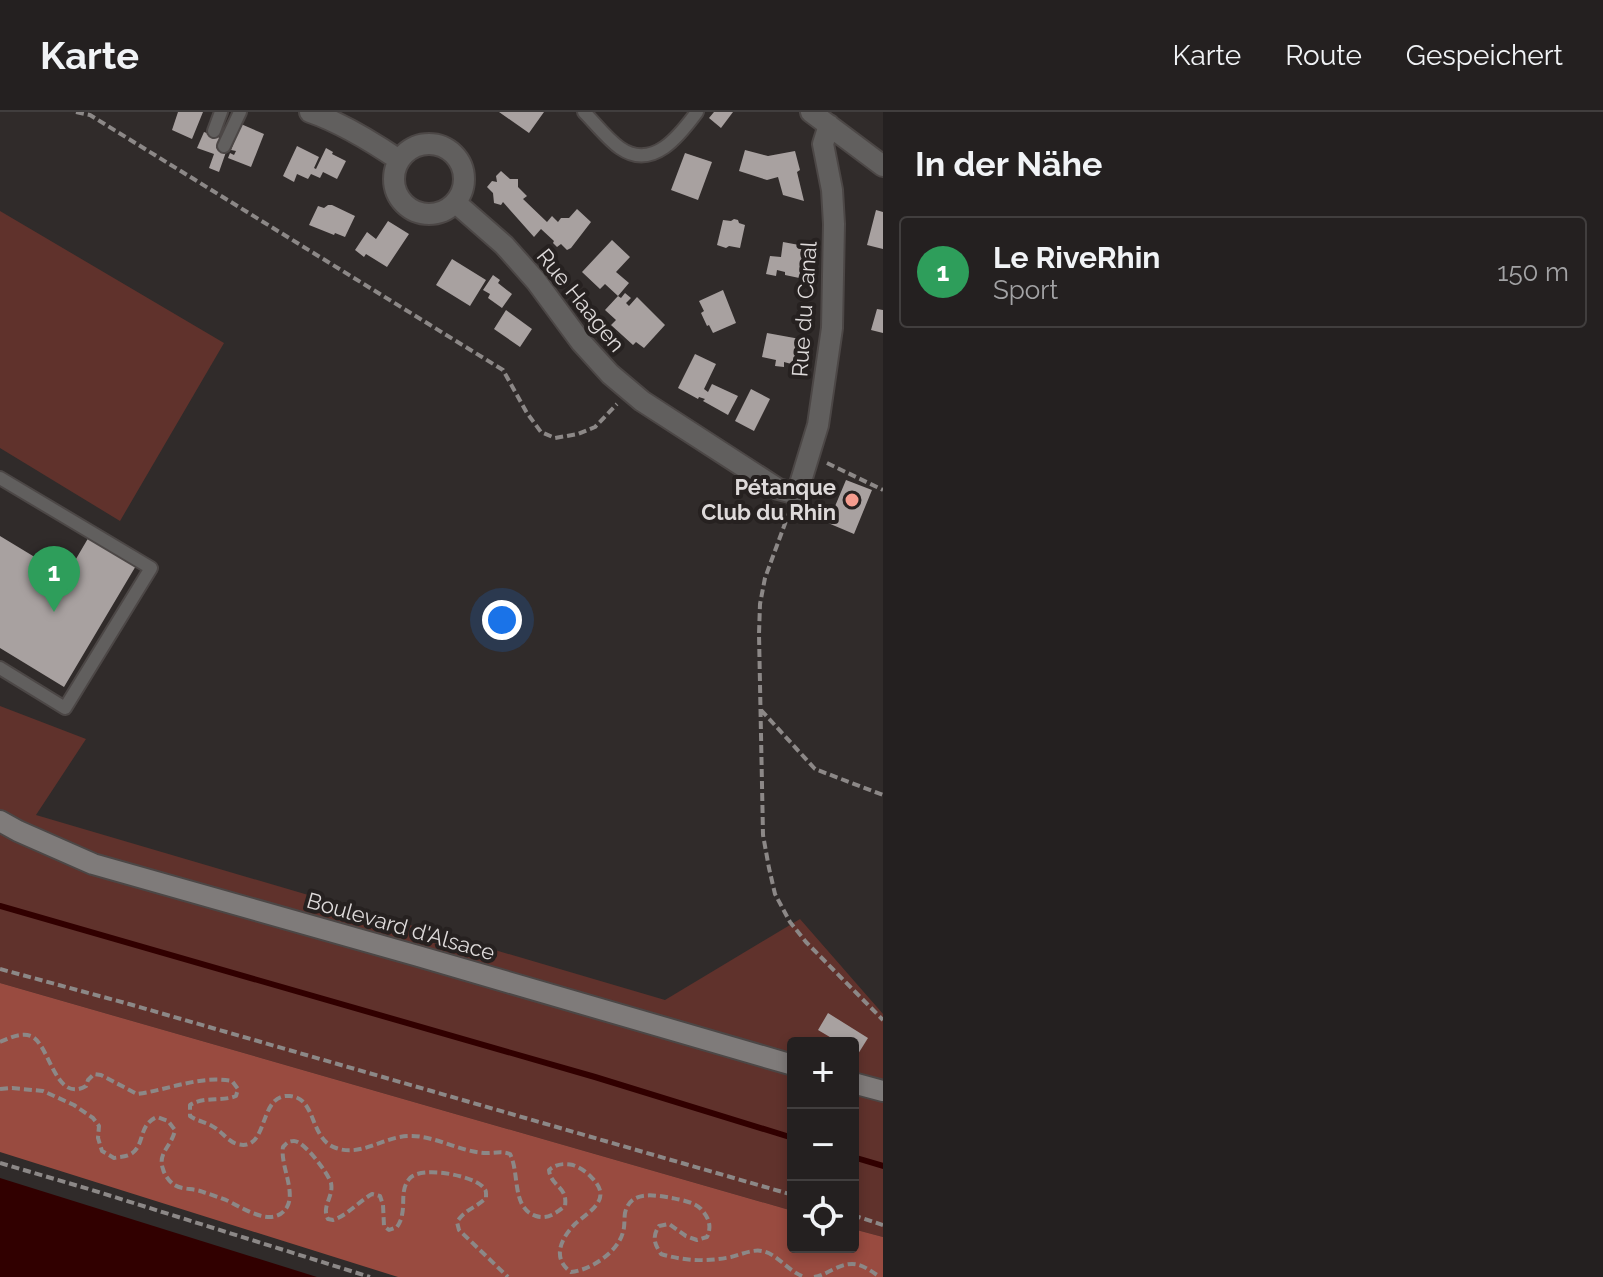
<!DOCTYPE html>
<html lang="de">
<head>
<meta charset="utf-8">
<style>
  body { margin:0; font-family:Raleway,sans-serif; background:#302d2d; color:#f1f3f6 }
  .controls { position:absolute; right:24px; bottom:24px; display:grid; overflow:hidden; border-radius:8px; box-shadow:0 4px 12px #0003 }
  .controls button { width:72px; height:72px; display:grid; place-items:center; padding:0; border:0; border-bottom:2px solid #413e3e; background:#242020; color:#f1f3f6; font:40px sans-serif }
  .you { position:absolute; left:502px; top:508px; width:28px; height:28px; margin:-20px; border:6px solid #fff; border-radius:50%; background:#1a73e8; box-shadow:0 0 0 12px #1a73e833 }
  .badge { display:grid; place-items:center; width:52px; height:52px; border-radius:50%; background:#f59d8f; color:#fff; font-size:26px; font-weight:700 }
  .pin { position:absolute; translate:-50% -66px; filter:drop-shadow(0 2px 4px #0008) }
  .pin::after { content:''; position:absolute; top:42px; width:28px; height:24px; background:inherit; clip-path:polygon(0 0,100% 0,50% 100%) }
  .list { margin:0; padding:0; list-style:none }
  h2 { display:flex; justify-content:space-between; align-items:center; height:104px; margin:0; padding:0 32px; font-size:34px }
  h2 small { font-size:26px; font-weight:400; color:#a3a3a5 }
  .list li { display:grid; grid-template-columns:52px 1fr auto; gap:24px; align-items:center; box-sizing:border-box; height:112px; margin:0 16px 16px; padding:0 16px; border:2px solid #413e3e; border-radius:8px }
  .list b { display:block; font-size:30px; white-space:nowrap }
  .list p { margin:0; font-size:26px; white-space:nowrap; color:#a3a3a5 }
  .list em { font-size:26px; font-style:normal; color:#a3a3a5 }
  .icon { flex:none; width:44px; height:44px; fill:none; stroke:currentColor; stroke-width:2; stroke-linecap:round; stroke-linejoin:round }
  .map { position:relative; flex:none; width:883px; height:1165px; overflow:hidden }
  header { display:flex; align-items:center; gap:48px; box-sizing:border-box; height:112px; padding:0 40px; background:#242020; border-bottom:2px solid #413e3e }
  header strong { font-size:38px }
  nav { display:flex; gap:44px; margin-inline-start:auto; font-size:28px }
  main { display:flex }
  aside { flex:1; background:#242020 }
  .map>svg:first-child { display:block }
  .green { fill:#60322c }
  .forest { fill:#994b40 }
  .water { fill:#310000 }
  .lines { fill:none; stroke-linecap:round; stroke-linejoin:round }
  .stream { stroke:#310000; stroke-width:6 }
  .building { fill:#a8a1a0 }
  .lane-casing { stroke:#4c4746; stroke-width:16 }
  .street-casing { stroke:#4c4746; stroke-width:24 }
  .secondary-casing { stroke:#4c4746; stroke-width:24 }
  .path { stroke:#8c8887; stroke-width:4; stroke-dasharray:8 4; stroke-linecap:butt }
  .lane { stroke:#615f5e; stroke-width:12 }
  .street { stroke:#615f5e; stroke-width:20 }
  .secondary { stroke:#7f7b7a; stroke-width:20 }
  .poi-dot { fill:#f59d8f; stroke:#262120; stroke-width:3 }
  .labels { text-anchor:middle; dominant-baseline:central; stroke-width:8; stroke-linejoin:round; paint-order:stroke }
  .street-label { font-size:22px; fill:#dedada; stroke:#262120 }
  .poi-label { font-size:22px; font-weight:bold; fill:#dedada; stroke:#262120; text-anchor:end }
</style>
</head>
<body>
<header>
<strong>Karte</strong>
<nav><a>Karte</a><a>Route</a><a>Gespeichert</a></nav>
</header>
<main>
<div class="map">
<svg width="883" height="1165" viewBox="0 0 883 1165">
  <rect width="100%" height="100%" fill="#302b2a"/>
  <path class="green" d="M0 99 224 231 120 409 0 336Z
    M0 594 86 627 36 703 665 888 800 807 883 902V1125L853 1117V931H793V1099L0 871Z"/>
  <path class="forest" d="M0 871 793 1099V1135H853V1117L883 1125V1165H398L0 1040Z"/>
  <path class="water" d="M0 1066 317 1165H0Z"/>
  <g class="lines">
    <path class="stream" d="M0 794 595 965 793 1026
      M853 1045 883 1054"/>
  </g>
  <path class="building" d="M178 0H203L192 27 172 18Z
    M499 0H544L529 21Z
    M714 0H733L721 16 709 6Z
    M241 12 264 22 251 55 228 46 230 41 234 43 236 39 231 38Z
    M204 20 220 26 216 36 226 40 219 60 209 56 214 42 197 36Z
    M297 34 319 45 314 56 316 57 326 36 333 40 332 42 346 49 337 67 323 60 320 66 311 62 308 67 297 62 294 70 283 64Z
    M745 38 768 44 795 39 800 58 797 60 804 89 783 83 778 65 767 68 739 59Z
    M685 41 712 50 698 88 671 78Z
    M501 59 510 67H518V75L527 84 523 87 547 110 552 104 558 110 561 106H569L577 97 591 110 571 136 567 138 561 132 557 135 553 131 554 129 541 117 534 125 503 90 501 93 494 91 493 81 487 75 492 69 497 70 496 64Z
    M328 93H332L355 104 345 125 335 121 334 123 309 113 318 94 324 96Z
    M876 98 883 100V137L867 133Z
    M734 107 738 108 739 111 745 113 740 136 729 134 726 136 717 133 723 108 731 109Z
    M388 109 409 122 387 155 366 142 364 145 355 138 367 120 376 127Z
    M612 128 630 145 616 160 629 171 618 184 605 172 600 177 582 160Z
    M783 130 810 135 804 167 785 163V160L777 158 776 164 766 162 770 144 781 145Z
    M452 147 486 168 470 194 436 173Z
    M493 163 500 168 498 171 512 182 502 196 488 186 490 182 483 178Z
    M723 178 736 211 713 221 709 213 707 214 701 201 704 199 699 189Z
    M625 181 631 186 626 191 629 194 637 185 665 213 644 236 636 230 633 233 611 213 616 208 605 198 618 184 621 186Z
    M877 197 883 198V221L871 218Z
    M506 198 532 217 520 235 494 217Z
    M767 221 800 227 795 253 784 250V255L775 254 776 248 762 245Z
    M695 242 716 252 704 277 708 280 712 272 738 284 728 303 703 289 705 287 699 285 698 287 678 276Z
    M751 277 770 287 754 319 735 309Z
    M846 368 872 378 854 422 828 411Z
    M90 423 137 452 64 575 0 536V424L66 464Z
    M828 901 868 926 858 942 853 939V931H840L818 918Z"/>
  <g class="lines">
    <g class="lane-casing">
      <path id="lane" d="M584 0C595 11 607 27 620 36 653 59 680 23 697 0
        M214 19 221 0
        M224 34 240 0
        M0 366 151 456 65 596 0 556"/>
    </g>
    <g class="street-casing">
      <path id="street" d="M310 0C342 11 371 29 399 48
        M811 0 883 54
        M394 67a35 35 0 1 1 70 0a35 35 0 1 1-70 0Z
        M456 91 504 133 536 169 581 230 610 262 642 289 778 377 797 382 818 313 832 216 834 112 832 78 823 32 829 13"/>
    </g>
    <g class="secondary-casing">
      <path id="secondary" d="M0 709 18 719 93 752 418 844 793 953
        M853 971 883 979"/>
    </g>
    <path class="path" d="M76 0 90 3 503 258 527 301 541 320 555 326 578 322 595 315 617 292
      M827 351 883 378
      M790 398 765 466 760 492 759 522 763 723 769 756 775 782 790 810 806 830 883 908
      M761 598 815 657 883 683
      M0 857 129 892 793 1083
      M0 930C10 926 21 920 31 924 50 932 55 992 86 974L88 968 94 962 101 963 137 982C168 978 200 963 232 969L238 977 236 984C221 990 204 984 190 993V1004C197 1009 205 1010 212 1014 222 1019 227 1029 237 1032 270 1041 257 981 290 984 317 986 309 1027 336 1036 361 1045 383 1025 408 1024 435 1023 459 1040 486 1041 495 1041 502 1039 510 1042 520 1061 511 1096 536 1104 547 1108 556 1101 565 1094 568 1074 551 1075 549 1058 556 1052 564 1051 573 1053 581 1056 588 1061 593 1067 613 1088 588 1100 575 1112 560 1127 552 1147 571 1160 591 1158 618 1140 623 1120 625 1114 624 1108 625 1101 630 1078 654 1083 672 1086 682 1088 694 1090 701 1097 709 1106 712 1114 707 1125L697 1128 686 1124 669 1112 659 1114C652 1125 654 1131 661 1142 684 1149 707 1150 731 1145 740 1143 752 1137 762 1139 778 1142 788 1160 805 1165
      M0 977 12 976 43 979 74 993 93 1006 99 1014 98 1026 102 1039 114 1046C119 1045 124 1045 129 1043 146 1035 137 1013 157 1005L168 1009 175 1018C172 1034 157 1041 163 1057 164 1062 169 1069 173 1072 180 1078 194 1076 203 1080 210 1082 218 1085 226 1088 242 1095 273 1118 287 1095 296 1079 280 1053 283 1035 287 1031 288 1029 294 1029 304 1029 328 1061 331 1071 334 1085 321 1094 328 1107L333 1108C348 1103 358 1090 372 1082L380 1084 383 1093 384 1114 389 1118 397 1115C399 1112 402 1106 402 1103 405 1090 400 1077 410 1066 422 1054 470 1063 482 1074 487 1079 486 1079 486 1086 477 1095 464 1098 457 1110L459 1118 508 1165
      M0 1051 92 1078 370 1165
      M853 1103 883 1113
      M814 1165C821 1164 826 1161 832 1158 854 1147 861 1152 880 1165"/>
    <use href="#lane" class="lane"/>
    <use href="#street" class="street"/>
    <use href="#secondary" class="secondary"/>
  </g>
  <circle class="poi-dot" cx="852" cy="388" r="8"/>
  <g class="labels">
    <g class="street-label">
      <text transform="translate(581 188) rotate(51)">Rue Haagen</text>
      <text transform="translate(804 197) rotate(-86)">Rue du Canal</text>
      <text transform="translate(401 814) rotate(16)">Boulevard d'Alsace</text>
    </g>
    <g class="poi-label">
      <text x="836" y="375">Pétanque<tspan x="836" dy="25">Club du Rhin</tspan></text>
    </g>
  </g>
</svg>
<div class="controls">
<button>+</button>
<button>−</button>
<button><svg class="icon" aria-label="locate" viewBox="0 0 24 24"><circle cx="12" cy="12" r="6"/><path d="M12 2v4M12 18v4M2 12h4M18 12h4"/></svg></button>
</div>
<div class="you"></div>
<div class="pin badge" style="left:54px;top:500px;background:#2e9e5b">1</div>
</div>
<aside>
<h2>In der Nähe<small></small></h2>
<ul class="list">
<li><span class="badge" style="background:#2e9e5b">1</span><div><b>Le RiveRhin</b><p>Sport</p></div><em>150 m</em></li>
</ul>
</aside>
</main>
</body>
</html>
